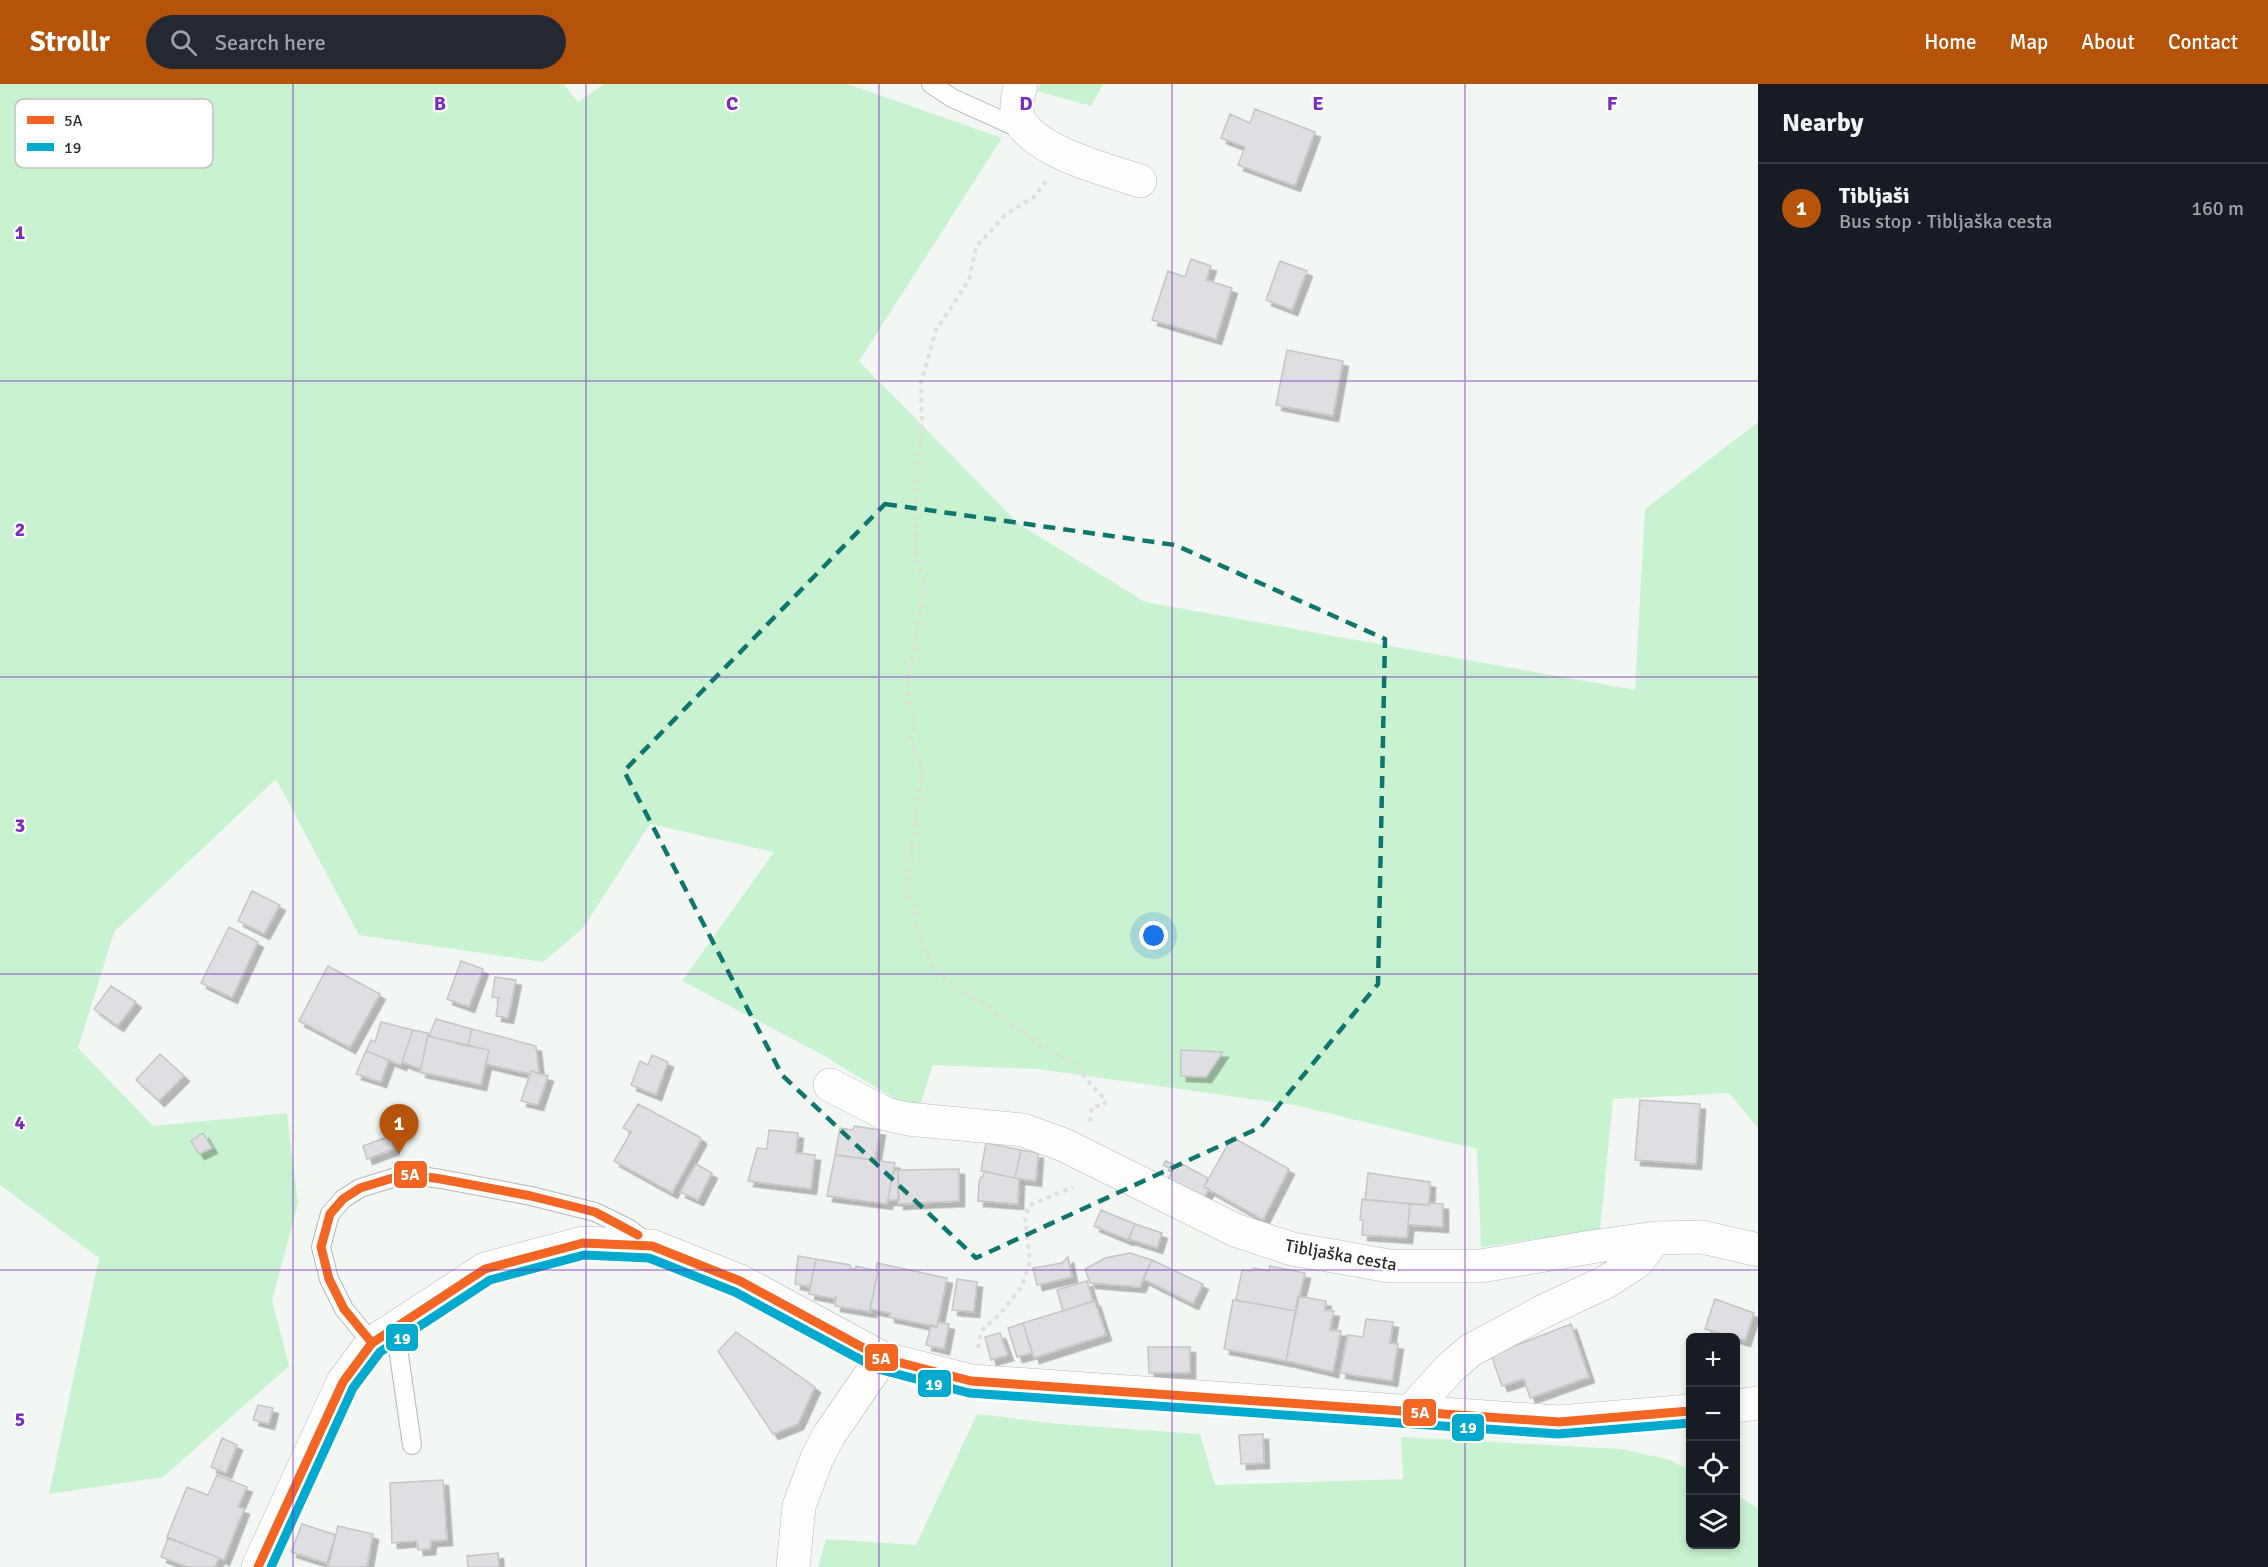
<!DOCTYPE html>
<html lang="en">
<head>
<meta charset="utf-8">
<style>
  body { margin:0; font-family:Signika,sans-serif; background:#242831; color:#f1f3f6 }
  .controls { position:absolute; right:18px; bottom:18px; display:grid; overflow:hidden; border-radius:9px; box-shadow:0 3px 9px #0003 }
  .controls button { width:54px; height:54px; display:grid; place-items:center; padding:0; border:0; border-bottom:2px solid #363941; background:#171b24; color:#f1f3f6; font:30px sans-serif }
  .you { position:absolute; left:1154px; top:852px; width:21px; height:21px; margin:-15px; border:4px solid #fff; border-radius:50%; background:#1a73e8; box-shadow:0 0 0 9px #1a73e833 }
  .badge { display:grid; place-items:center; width:39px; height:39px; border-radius:50%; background:#b45309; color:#fff; font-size:20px; font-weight:700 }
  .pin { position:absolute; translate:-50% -50px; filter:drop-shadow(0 2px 3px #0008) }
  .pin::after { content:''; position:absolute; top:32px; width:21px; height:18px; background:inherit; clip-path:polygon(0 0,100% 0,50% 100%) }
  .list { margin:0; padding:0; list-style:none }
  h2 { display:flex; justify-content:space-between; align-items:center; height:78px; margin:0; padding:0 24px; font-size:26px }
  h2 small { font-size:20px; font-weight:400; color:#9ea1a6 }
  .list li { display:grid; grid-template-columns:39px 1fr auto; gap:18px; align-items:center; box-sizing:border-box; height:90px; padding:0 24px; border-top:2px solid #363941 }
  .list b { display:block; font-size:22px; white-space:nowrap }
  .list p { margin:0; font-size:20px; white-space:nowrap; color:#9ea1a6 }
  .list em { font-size:20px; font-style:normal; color:#9ea1a6 }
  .icon { flex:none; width:33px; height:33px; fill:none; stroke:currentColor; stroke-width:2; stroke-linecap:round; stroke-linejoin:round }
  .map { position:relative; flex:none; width:1758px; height:1483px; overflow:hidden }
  header { display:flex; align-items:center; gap:36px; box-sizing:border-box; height:84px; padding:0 30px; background:#b45309; color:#fff }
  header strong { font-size:28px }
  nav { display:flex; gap:33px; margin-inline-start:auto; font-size:21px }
  .search { width:420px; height:54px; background:#242831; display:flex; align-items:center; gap:15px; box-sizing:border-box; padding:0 21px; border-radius:33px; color:#9ea1a6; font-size:22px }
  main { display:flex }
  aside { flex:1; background:#171b24 }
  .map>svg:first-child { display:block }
  .green { fill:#c9f2d0 }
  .building { fill:#dfdee2; stroke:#c4c6c6; stroke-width:1.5; filter:url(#shadow) }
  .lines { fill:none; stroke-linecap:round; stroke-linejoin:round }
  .service-casing { stroke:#b6b8b6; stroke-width:20 }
  .minor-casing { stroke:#b6b8b6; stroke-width:34 }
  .tertiary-casing { stroke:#b6b8b6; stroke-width:34 }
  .path { stroke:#dfdfdf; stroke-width:4; stroke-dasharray:4.5 4.5; stroke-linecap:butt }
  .service { stroke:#fdfefd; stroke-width:18 }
  .minor { stroke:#fdfefd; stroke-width:33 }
  .tertiary { stroke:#fdfefd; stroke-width:33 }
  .bus-1-casing { stroke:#fff; stroke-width:14 }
  .bus-2-casing { stroke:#fff; stroke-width:14 }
  .bus-1 { stroke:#f26522; stroke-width:9 }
  .bus-2 { stroke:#00a9ce; stroke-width:9 }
  .marked { fill:none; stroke:#0f766e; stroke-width:4.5; stroke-dasharray:12 8; stroke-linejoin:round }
  .grid { fill:none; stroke:#7b2cbf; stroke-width:1.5; stroke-opacity:0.55 }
  .labels { text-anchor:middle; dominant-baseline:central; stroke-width:4.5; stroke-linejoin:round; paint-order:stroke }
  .street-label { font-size:18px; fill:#2d2f2d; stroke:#fff }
  .key { fill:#fff; stroke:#c0c1c0; stroke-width:1.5 }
  .key-label { font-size:16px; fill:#2d2f2d }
  .grid-label { font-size:20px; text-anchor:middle; font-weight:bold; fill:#7b2cbf; stroke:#fff; stroke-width:4.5; stroke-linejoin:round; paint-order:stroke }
  .line-badge { stroke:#fff; stroke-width:2 }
  .badge-label { font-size:16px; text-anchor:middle; font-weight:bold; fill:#fff }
</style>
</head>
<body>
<header>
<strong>Strollr</strong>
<div class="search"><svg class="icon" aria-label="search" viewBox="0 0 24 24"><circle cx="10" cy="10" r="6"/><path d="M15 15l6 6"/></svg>Search here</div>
<nav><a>Home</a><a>Map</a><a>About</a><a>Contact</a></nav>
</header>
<main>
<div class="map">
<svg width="1758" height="1483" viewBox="0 0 1758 1483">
  <defs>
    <filter id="shadow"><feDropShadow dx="5.5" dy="5.5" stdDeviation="0" flood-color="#0004"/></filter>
  </defs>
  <rect width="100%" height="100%" fill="#f3f7f4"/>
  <path class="green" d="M0 0H564L578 18 604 0H848L1002 54 859 277 1019 440 1145 518 1635 606 1645 425 1758 338V1044L1729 1009 1613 1015 1600 1146 1481 1163 1477 1065 1294 1021 1038 985 933 981 920 1021H905L821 970 682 897 774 768 650 740 583 844 543 878 359 851 276 695 114 848 78 964 153 1042 287 1029 298 1120 272 1216 289 1282 163 1393 49 1410 99 1174 0 1101Z
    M1040 0H1103L1091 22 1037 7Z
    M977 1330 1059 1340 1200 1350 1215 1401 1403 1395 1401 1353 1621 1365 1671 1376 1690 1387V1460H1736V1411L1758 1424V1483H818L826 1455 916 1461Z"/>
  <path class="building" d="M1255 25 1315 48 1295 102 1238 81 1245 63 1221 54 1230 30 1250 39Z
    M1191 175 1211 182 1206 196 1232 204 1216 255 1152 236 1168 187 1185 193Z
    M1280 177 1307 187 1292 226 1266 216Z
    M1287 266 1343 277 1333 332 1276 321Z
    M252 807 280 821 264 850 238 837Z
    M229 843 258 858 232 914 201 899Z
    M461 877 483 885 469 923 447 915Z
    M328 882 380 910 350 964 299 937Z
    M495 893 516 896 508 934 496 932 499 914 492 913Z
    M111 902 136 918 118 942 94 925Z
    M436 935 472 945 468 962 429 952Z
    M381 938 413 946 401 981 366 967 371 956 375 958Z
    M472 945 536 962 539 989 531 987 530 990 486 980 489 966 468 962Z
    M413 946 428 949 421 985 402 978Z
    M428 952 489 966 481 1001 420 988Z
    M1181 966 1223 968 1206 993 1181 992Z
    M366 967 389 976 381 998 356 990Z
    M160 970 184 992 159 1017 136 996Z
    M652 971 668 978 656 1011 631 1001 640 977 648 981Z
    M531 987 548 992 538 1021 521 1017Z
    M1640 1016 1700 1020 1696 1080 1635 1076Z
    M638 1020 700 1053 701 1056 672 1109 614 1077 631 1048 623 1044Z
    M854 1042 880 1046 875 1076 835 1071 840 1044 853 1046Z
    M769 1046 798 1049 796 1069 815 1071 811 1105 748 1097 757 1064 767 1065Z
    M203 1049 212 1064 199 1070 191 1057Z
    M390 1052 394 1065 367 1075 363 1062Z
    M1232 1053 1289 1085 1263 1136 1204 1103Z
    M986 1059 1021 1066 1015 1094 981 1087Z
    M1021 1066 1038 1069 1036 1097 1015 1094Z
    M835 1071 895 1079 887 1120 827 1112Z
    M1166 1077 1178 1083 1180 1079 1208 1094 1204 1103 1209 1105 1203 1116 1167 1097 1173 1086 1163 1081Z
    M696 1080 712 1089 698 1116 680 1108Z
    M959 1085V1117L898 1120V1086Z
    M898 1086 899 1116H888L893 1087Z
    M984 1087 1019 1095 1018 1120 978 1117 979 1098 981 1093H983Z
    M1368 1089 1430 1098 1429 1121 1365 1116Z
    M1362 1115 1410 1120 1407 1154 1362 1151 1363 1136H1360Z
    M1429 1119 1443 1120V1143L1408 1141 1410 1120 1429 1121Z
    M1101 1126 1135 1140 1128 1156 1094 1142Z
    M1135 1140 1162 1149 1157 1164 1129 1155Z
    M1130 1169 1152 1176 1140 1203 1090 1199 1085 1185 1105 1174Z
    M798 1172 816 1175 810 1203 795 1200Z
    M1068 1173 1072 1193 1037 1201 1033 1184 1062 1179Z
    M816 1175 850 1181V1184L856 1185V1182L878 1187 870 1225 871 1228 835 1222 836 1212 835 1215 809 1210Z
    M1152 1176 1203 1200 1193 1220 1143 1195Z
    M877 1179 947 1194 937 1243 889 1233 890 1229 870 1225 878 1187 876 1186Z
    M1270 1182 1305 1189 1296 1227 1236 1216 1242 1186 1251 1187 1254 1184 1269 1187Z
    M957 1195 977 1198 974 1228 952 1226Z
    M1087 1197 1093 1217 1063 1227 1057 1206Z
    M1298 1212 1326 1217 1325 1226 1334 1227 1330 1246 1341 1247 1333 1288 1286 1277Z
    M1715 1215 1754 1229 1745 1257 1705 1245Z
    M1233 1216 1296 1227 1286 1277 1224 1265Z
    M1095 1217 1106 1251 1034 1274 1023 1239Z
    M1366 1235 1393 1238 1390 1259 1398 1260 1392 1297 1340 1289 1348 1251 1363 1253Z
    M938 1238 949 1240 944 1265 926 1261 931 1241 937 1243Z
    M1023 1239 1032 1269 1017 1273 1008 1244Z
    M1571 1240 1589 1293 1530 1314 1524 1295 1502 1302 1491 1271Z
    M736 1248 815 1303 798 1340 773 1350 718 1267Z
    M1000 1249 1008 1271 991 1276 985 1253Z
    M1148 1263H1190V1289H1149Z
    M258 1321 273 1324 269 1340 253 1336Z
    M1263 1350 1264 1379 1241 1380 1239 1351Z
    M222 1354 237 1361 226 1389 211 1383Z
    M217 1391 247 1403 238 1423 244 1425 224 1476 167 1453 187 1403 208 1411Z
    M443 1396 447 1456 431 1457 430 1465 418 1466 417 1457 392 1459 390 1399Z
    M302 1440 336 1451 327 1479 291 1468Z
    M338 1442 373 1450 367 1483H328Z
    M168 1454 219 1474 215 1483H188L161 1473Z
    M498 1469 499 1483H468L467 1472Z"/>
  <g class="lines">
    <g class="service-casing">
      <path id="service" d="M931 0 952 14 1023 46
        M395 1243 412 1361
        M372 1259 344 1225 329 1195 321 1163 330 1130 343 1115 360 1104 406 1090 441 1095 531 1112 595 1128 628 1144 648 1159"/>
    </g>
    <g class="minor-casing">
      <path id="minor" d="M1021 0C1018 11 1014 26 1020 37 1038 69 1107 86 1140 97
        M830 1001 886 1030 908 1035 1023 1046 1064 1061 1235 1146 1292 1165 1322 1170 1389 1182H1481L1591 1163 1655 1154 1702 1153 1758 1166
        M1409 1329 1451 1283 1471 1266 1546 1226 1606 1198 1637 1178 1655 1154
        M793 1483 799 1422 817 1374 829 1351 882 1274"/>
    </g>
    <g class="tertiary-casing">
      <path id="tertiary" d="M1736 1322 1758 1319
        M258 1483 343 1298 372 1259 485 1185 583 1159 652 1162 740 1197 882 1274 971 1297 1559 1338 1690 1327"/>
    </g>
    <path class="path" d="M1046 97 1034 113 1005 131 976 163 969 196 936 246 921 299 922 342 917 391 916 472 925 502 907 602 913 636 911 658 923 685 912 756 910 811 925 867 932 881 942 893 988 923 1037 959 1076 981 1091 1001 1106 1016 1104 1021 1092 1023 1090 1037
      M978 1264 981 1247 1001 1229 1022 1202 1030 1177 1025 1132 1030 1121 1073 1103"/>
    <use href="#service" class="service"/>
    <use href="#minor" class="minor"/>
    <use href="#tertiary" class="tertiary"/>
    <g class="bus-1-casing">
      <path id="bus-1" d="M372 1259 344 1225 329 1195 321 1163 330 1130 343 1115 360 1104 406 1090 441 1095 531 1112 595 1128 638 1151
        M258 1483 343 1298 372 1259 485 1185 583 1159 652 1162 740 1197 882 1274 971 1297 1559 1338 1690 1327"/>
    </g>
    <g class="bus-2-casing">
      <path id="bus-2" d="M271 1483 353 1304 380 1268 490 1196 584 1171 649 1174 735 1208 878 1285 969 1309 1558 1350 1690 1339"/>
    </g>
    <use href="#bus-1" class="bus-1"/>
    <use href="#bus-2" class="bus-2"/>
  </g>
  <path class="marked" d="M885 420 1175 461 1385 555 1378 900 1261 1043 976 1174 782 991 624 687Z"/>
  <path class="grid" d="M293 0V1483M586 0V1483M879 0V1483M1172 0V1483M1465 0V1483M0 297H1758M0 593H1758M0 890H1758M0 1186H1758"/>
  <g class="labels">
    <g class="street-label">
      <text transform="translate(1341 1171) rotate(10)">Tibljaška cesta</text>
    </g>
  </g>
  <rect x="15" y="15" width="198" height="69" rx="9" class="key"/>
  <rect x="27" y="32" width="27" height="8" fill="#f26522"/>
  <rect x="27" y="59" width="27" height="8" fill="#00a9ce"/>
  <g class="key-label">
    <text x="64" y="42">5A</text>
    <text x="64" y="69">19</text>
  </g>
  <g class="grid-label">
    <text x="440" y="26">B</text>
    <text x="732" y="26">C</text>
    <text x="1026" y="26">D</text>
    <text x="1318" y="26">E</text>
    <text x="1612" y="26">F</text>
    <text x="20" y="155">1</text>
    <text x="20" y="452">2</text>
    <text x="20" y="748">3</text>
    <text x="20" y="1045">4</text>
    <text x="20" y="1342">5</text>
  </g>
  <g class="line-badge">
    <rect x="393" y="1076" width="35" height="29" rx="6" fill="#f26522"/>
    <rect x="385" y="1239" width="34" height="29" rx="6" fill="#00a9ce"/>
    <rect x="864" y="1259" width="35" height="29" rx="6" fill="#f26522"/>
    <rect x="917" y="1285" width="35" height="29" rx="6" fill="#00a9ce"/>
    <rect x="1402" y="1314" width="35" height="29" rx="6" fill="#f26522"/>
    <rect x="1451" y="1329" width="34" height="29" rx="6" fill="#00a9ce"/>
  </g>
  <g class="badge-label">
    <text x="410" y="1096">5A</text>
    <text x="402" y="1260">19</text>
    <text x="881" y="1280">5A</text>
    <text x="934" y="1306">19</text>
    <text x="1420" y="1334">5A</text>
    <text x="1468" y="1349">19</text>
  </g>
</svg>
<div class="controls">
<button>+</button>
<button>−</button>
<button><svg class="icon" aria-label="locate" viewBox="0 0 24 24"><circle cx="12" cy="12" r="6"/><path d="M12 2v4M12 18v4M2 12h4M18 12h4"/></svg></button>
<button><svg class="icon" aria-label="layers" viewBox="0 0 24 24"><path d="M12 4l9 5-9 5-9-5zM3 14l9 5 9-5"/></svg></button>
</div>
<div class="you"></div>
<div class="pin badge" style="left:399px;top:1070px">1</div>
</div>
<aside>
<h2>Nearby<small></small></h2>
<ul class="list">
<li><span class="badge">1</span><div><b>Tibljaši</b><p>Bus stop · Tibljaška cesta</p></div><em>160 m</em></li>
</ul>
</aside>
</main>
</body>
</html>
